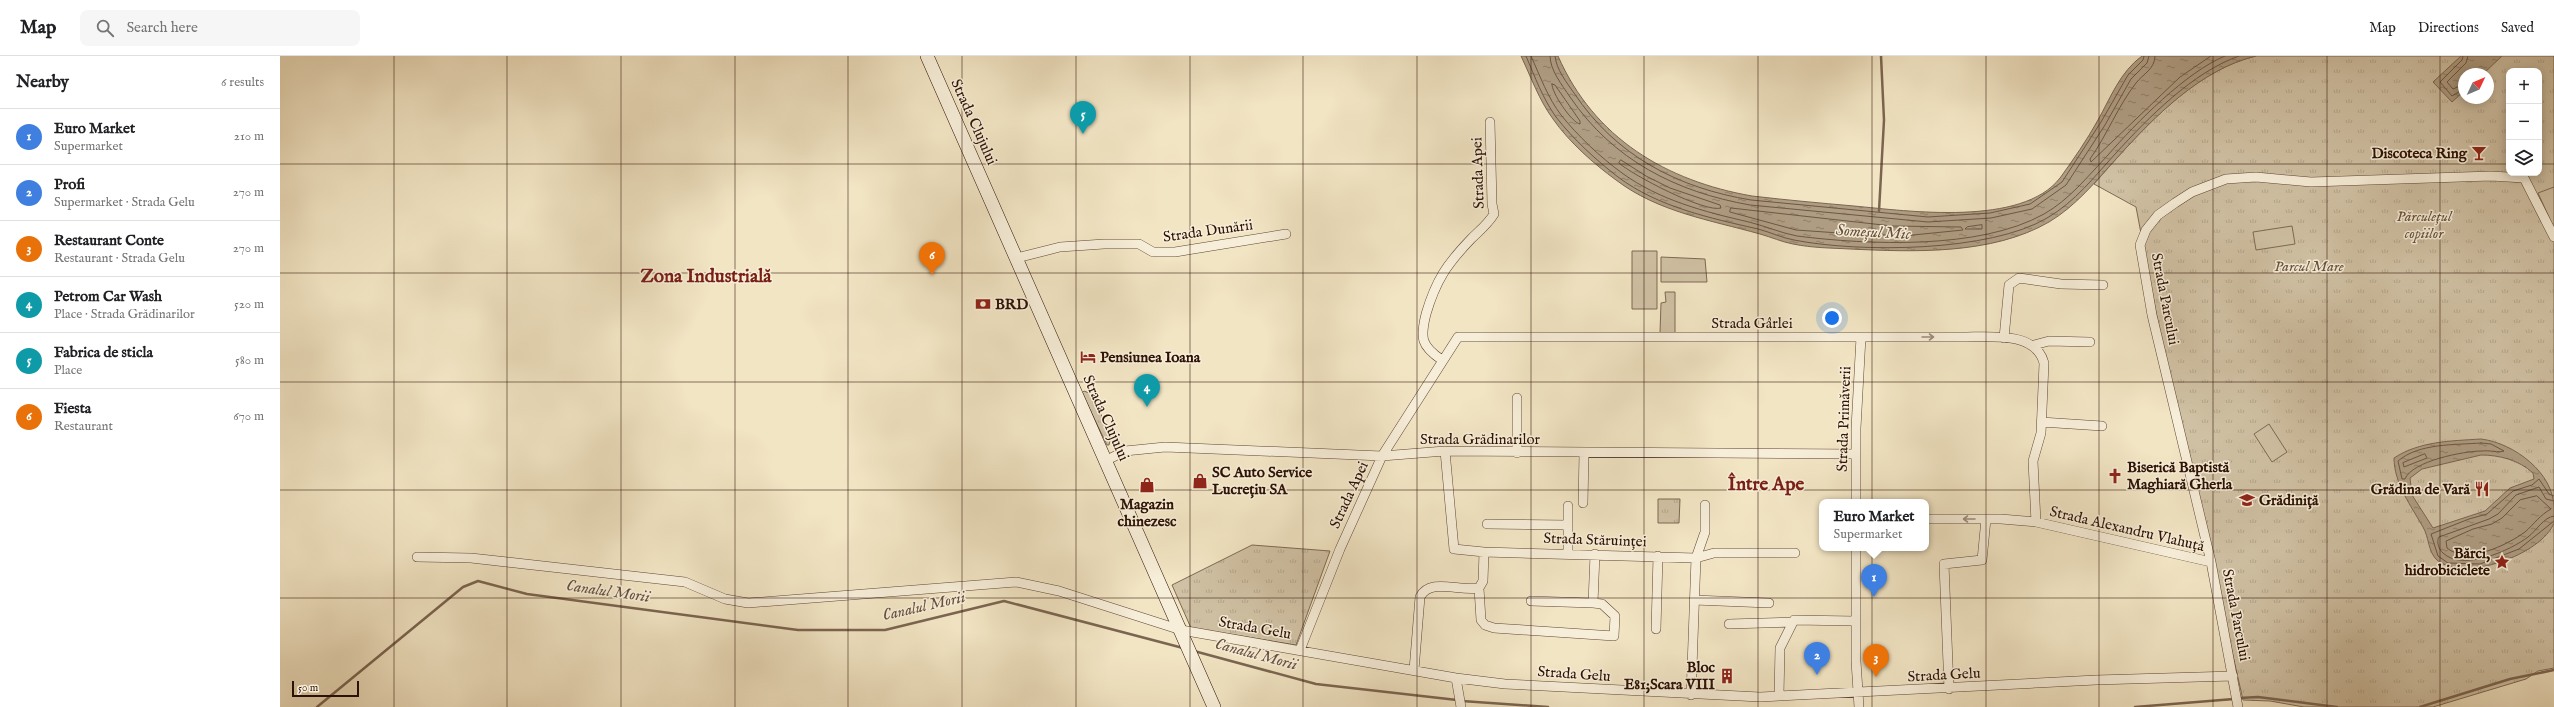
<!DOCTYPE html>
<html lang="en">
<head>
<meta charset="utf-8">
<style>
  body { margin:0; font-family:"IM FELL English",serif; background:#f6f6f6; color:#202124 }
  .controls { position:absolute; right:12px; top:12px; display:grid; overflow:hidden; border-radius:8px; box-shadow:0 2px 10px #0003 }
  .controls button { width:36px; height:36px; display:grid; place-items:center; padding:0; border:0; border-bottom:1px solid #e0e0e0; background:#fff; color:#202124; font:20px sans-serif }
  .compass { position:absolute; left:2178px; top:12px; width:36px; height:36px; border-radius:50%; background:#fff; box-shadow:0 2px 10px #0003; rotate:46deg }
  .scale { position:absolute; left:12px; bottom:10px; width:67px; box-sizing:border-box; padding-left:4px; border:2px solid #2c1105; border-top:0; font-size:11px; line-height:14px; white-space:nowrap; color:#2c1105; -webkit-text-stroke:3px #f7eed9; paint-order:stroke }
  .you { position:absolute; left:1552px; top:262px; width:14px; height:14px; margin:-10px; border:3px solid #fff; border-radius:50%; background:#1a73e8; box-shadow:0 0 0 6px #1a73e833 }
  .badge { display:grid; place-items:center; width:26px; height:26px; border-radius:50%; background:#8f2418; color:#fff; font-size:13px; font-weight:700 }
  .pin { position:absolute; translate:-50% -33px; filter:drop-shadow(0 1px 2px #0008) }
  .pin::after { content:''; position:absolute; top:21px; width:14px; height:12px; background:inherit; clip-path:polygon(0 0,100% 0,50% 100%) }
  .popup { position:absolute; left:1539px; top:443px; width:110px; height:52px; box-sizing:border-box; display:grid; place-content:center; border-radius:8px; background:#fff; filter:drop-shadow(0 1px 3px #0005); font-size:13px; white-space:nowrap; color:#757577 }
  .popup b { font-size:15px; color:#202124 }
  .popup::after { content:''; position:absolute; left:50%; top:100%; margin-left:-8px; border:8px solid transparent; border-top-color:#fff }
  .list { margin:0; padding:0; list-style:none }
  h2 { display:flex; justify-content:space-between; align-items:center; height:52px; margin:0; padding:0 16px; font-size:17px }
  h2 small { font-size:13px; font-weight:400; color:#757577 }
  .list li { display:grid; grid-template-columns:26px 1fr auto; gap:12px; align-items:center; box-sizing:border-box; height:56px; padding:0 16px; border-top:1px solid #e0e0e0 }
  .list b { display:block; font-size:15px; white-space:nowrap }
  .list p { margin:0; font-size:13px; white-space:nowrap; color:#757577 }
  .list em { font-size:13px; font-style:normal; color:#757577 }
  .icon { flex:none; width:22px; height:22px; fill:none; stroke:currentColor; stroke-width:2; stroke-linecap:round; stroke-linejoin:round }
  .map { position:relative; flex:none; width:2274px; height:651px; overflow:hidden }
  header { display:flex; align-items:center; gap:24px; box-sizing:border-box; height:56px; padding:0 20px; background:#fff; border-bottom:1px solid #e0e0e0 }
  header strong { font-size:19px }
  nav { display:flex; gap:22px; margin-inline-start:auto; font-size:14px }
  .search { width:280px; height:36px; background:#f6f6f6; display:flex; align-items:center; gap:10px; box-sizing:border-box; padding:0 14px; border-radius:8px; color:#757577; font-size:15px }
  main { display:flex }
  aside { flex:1; background:#fff }
  .map>svg:first-child { display:block }
  .grass { fill:url(#grass-tufts); stroke:#7e6954; fill-rule:evenodd }
  .pitch { fill:#d0c1a4; stroke:#7e6954 }
  .water { fill:url(#water-ripples); stroke:#7b6551; fill-rule:evenodd }
  .lines { fill:none; stroke-linecap:round; stroke-linejoin:round }
  .shore { stroke:#6e5744; stroke-width:1 }
  .stream { stroke:#7b6551; stroke-width:2.5 }
  .street-casing { stroke:#5e4635; stroke-width:10 }
  .secondary-casing { stroke:#2c1105; stroke-width:14 }
  .street { stroke:#f7eed9; stroke-width:9 }
  .secondary { stroke:#f7eed9; stroke-width:13 }
  .oneway { stroke:#9c8b7a }
  .grid { fill:none; stroke:#2c1105; stroke-width:1; stroke-opacity:0.55 }
  .labels { text-anchor:middle; dominant-baseline:central; stroke-width:3; stroke-linejoin:round; paint-order:stroke }
  .street-label { font-size:15px; fill:#2c1105; stroke:#f7eed9 }
  .poi-label { font-size:15px; font-weight:bold; fill:#2c1105; stroke:#f7eed9; text-anchor:start }
  .park-label { font-size:15px; font-style:italic; fill:#654f3d; stroke:#f7eed9 }
  .water-label { font-size:16px; font-style:italic; fill:#67503e; stroke:#f7eed9 }
  .district-label { font-size:19px; font-weight:bold; fill:#7a1f14; stroke:#f7eed9 }
</style>
</head>
<body>
<header>
<strong>Map</strong>
<div class="search"><svg class="icon" aria-label="search" viewBox="0 0 24 24"><circle cx="10" cy="10" r="6"/><path d="M15 15l6 6"/></svg>Search here</div>
<nav><a>Map</a><a>Directions</a><a>Saved</a></nav>
</header>
<main>
<aside>
<h2>Nearby<small>6 results</small></h2>
<ul class="list">
<li><span class="badge" style="background:#3f7fe0">1</span><div><b>Euro Market</b><p>Supermarket</p></div><em>210 m</em></li>
<li><span class="badge" style="background:#3f7fe0">2</span><div><b>Profi</b><p>Supermarket · Strada Gelu</p></div><em>270 m</em></li>
<li><span class="badge" style="background:#e8710a">3</span><div><b>Restaurant Conte</b><p>Restaurant · Strada Gelu</p></div><em>270 m</em></li>
<li><span class="badge" style="background:#0f9aa8">4</span><div><b>Petrom Car Wash</b><p>Place · Strada Grădinarilor</p></div><em>520 m</em></li>
<li><span class="badge" style="background:#0f9aa8">5</span><div><b>Fabrica de sticla</b><p>Place</p></div><em>580 m</em></li>
<li><span class="badge" style="background:#e8710a">6</span><div><b>Fiesta</b><p>Restaurant</p></div><em>670 m</em></li>
</ul>
</aside>
<div class="map">
<svg width="2274" height="651" viewBox="0 0 2274 651">
  <defs>
    <pattern id="grass-tufts" width="24" height="20" patternUnits="userSpaceOnUse"><rect width="24" height="20" fill="#d0c1a4"/><path d="M3 7l-1-3M5 7V3M7 7l1-3M15 17l-1-3M17 17v-4M19 17l1-3" fill="none" stroke="#b3a58c"/></pattern>
    <pattern id="water-ripples" width="26" height="14" patternUnits="userSpaceOnUse"><rect width="26" height="14" fill="#af9d83"/><path d="M2 4q2-2 4 0t4 0M15 11q2-2 4 0t4 0" fill="none" stroke="#8f7f69"/></pattern>
  </defs>
  <rect width="100%" height="100%" fill="#f2e5c4"/>
  <filter id="stains"><feTurbulence type="fractalNoise" baseFrequency=".005" numOctaves="4"/><feColorMatrix values="0 0 0 0 .2 0 0 0 0 .09 0 0 0 0 .02 0 0 0 .5 -.17"/></filter>
  <radialGradient id="worn" r=".72"><stop offset=".6" stop-color="#630" stop-opacity="0"/><stop offset="1" stop-color="#630" stop-opacity=".3"/></radialGradient>
  <path class="grass" d="M1976 0H2274V612L2258 615 2246 623 2153 651H2024L1990 645 1963 644 1879 272 1856 151 1814 128C1857 79 1911 15 1976 0ZM2229 15H2259V117H2229ZM2184 18H2208V42H2184Z
    M804 335 812 338 831 381 829 389H827L802 337Z
    M1378 443H1400L1399 467H1378Z
    M972 489 1050 495 1016 589 911 572 892 529Z"/>
  <path class="pitch" d="M2274 131V172L2258 137Z
    M2012 170 2015 188 1976 194 1973 176Z
    M1352 195H1377V253H1352Z
    M1381 201 1425 203 1427 226H1381Z
    M1385 236H1395V278L1380 277 1381 247 1386 246Z
    M1989 368 2007 396 1992 406 1974 378Z"/>
  <path class="water" d="M1241 0H1278C1314 82 1386 125 1472 140 1506 144 1540 147 1574 150 1628 155 1742 171 1780 122 1793 104 1807 84 1818 64 1831 41 1840 16 1862 0H1976C1921 13 1874 61 1836 103 1816 125 1796 150 1769 166 1712 199 1634 196 1570 193 1552 192 1532 192 1513 188 1502 186 1491 181 1480 178 1430 164 1378 156 1336 124 1314 108 1289 86 1273 63 1259 44 1251 21 1241 0Z
    M2181 0H2222L2203 18H2184V35L2172 46 2153 26Z
    M2201 383C2234 387 2274 417 2274 452 2274 457 2274 463 2274 467 2262 498 2184 527 2157 504 2148 496 2149 481 2143 471 2131 450 2114 427 2114 402 2140 385 2171 385 2201 383ZM2201 399C2219 399 2239 404 2253 417L2254 423 2230 432 2205 455 2153 472 2132 439 2130 422 2142 413Z"/>
  <g class="lines">
    <path class="shore" d="M1246 0C1255 21 1263 43 1276 61 1293 83 1316 104 1338 121 1378 151 1430 162 1478 173 1490 176 1502 182 1514 184 1580 197 1710 196 1767 162 1795 146 1814 121 1836 97 1868 62 1913 16 1959 0
      M1251 0C1260 20 1268 42 1281 59 1298 80 1320 101 1342 117 1379 144 1425 156 1469 166 1485 170 1501 177 1517 180 1588 189 1700 194 1764 158 1789 144 1808 120 1828 99 1856 67 1906 16 1945 0
      M1270 0C1270 14 1282 29 1290 41 1333 104 1396 136 1470 149L1648 166 1711 162 1752 153 1786 129 1825 69 1851 23 1867 7 1869 0
      M1275 0C1276 13 1287 27 1294 37 1336 100 1398 132 1471 144L1648 161 1710 157 1750 148 1782 126 1821 66 1848 19 1863 4 1864 0
      M1875 0C1875 13 1863 18 1856 27 1838 50 1827 79 1810 103L1811 106 1900 21 1931 0
      M2183 0 2182 4 2160 26 2172 40 2184 33
      M1272 28 1275 29 1300 65V68C1292 67 1271 36 1272 28Z
      M2184 28 2173 33 2167 26 2186 7 2188 0
      M1341 104 1366 120 1390 132 1440 149 1441 152C1425 157 1352 119 1339 107Z
      M1451 152 1612 170 1681 171 1683 174 1623 180 1559 177 1516 174 1450 156Z
      M1702 169V173H1685L1687 171Z
      M2201 387 2211 388 2224 395C2219 397 2209 394 2202 395 2184 395 2132 405 2125 423H2122L2118 405C2139 387 2175 389 2201 387Z
      M2145 398 2147 402 2124 411 2123 407Z
      M2257 440 2271 453C2260 459 2254 468 2245 476 2227 489 2187 509 2167 492L2166 485 2193 473 2212 468 2222 462 2240 444Z
      M2274 440 2269 438 2259 423 2252 429 2233 435 2207 458 2189 463 2151 478 2158 500 2168 507 2200 508 2239 493 2274 465
      M2274 445 2266 443 2259 431 2236 439 2218 458 2209 463 2159 481C2156 485 2159 494 2163 497 2183 516 2231 494 2248 481 2256 475 2264 461 2274 460"/>
    <path class="stream" d="M1599 155 1604 64 1601 0
      M914 595 1036 628 1177 644
      M1959 642 1978 641 2057 651
      M1182 645 1268 651
      M37 651 183 531 198 525 247 538 518 574H605L724 545 903 592
      M1855 651 1954 643
      M2140 651 2230 623 2274 614"/>
    <g class="street-casing">
      <path id="street" d="M737 202 780 191 824 188H859L873 196H895L1006 178
        M1724 282 1729 229 1739 222 1781 228 1823 229
        M1754 289 1769 285 1810 286
        M1162 304C1141 290 1140 282 1146 258 1156 224 1167 208 1191 183 1199 175 1208 168 1214 158L1212 148 1210 66
        M1237 342V397
        M1761 366 1822 370
        M1165 395 1174 493 1204 496 1416 502 1411 639
        M827 404 845 395 885 391 1102 400 1165 395 1576 398
        M1576 446V372L1581 281
        M1303 447 1304 397
        M1288 450V497
        M1646 463H1721L1756 466 1931 506
        M1207 468 1288 469
        M1576 492V605L1579 651
        M137 501 191 502 405 526 445 543 468 547 736 526 779 535 901 574 1176 622 1225 628 1480 641 1816 624 1953 620
        M1416 502 1434 497H1515
        M1416 502 1425 476V449
        M1199 532 1201 564 1205 569 1214 572 1334 580 1335 560 1322 548 1313 547 1315 498
        M1414 544 1489 547
        M1251 545 1313 547
        M1449 568 1513 566
        M1376 573 1378 500
        M1020 594 1060 493 1102 400 1178 281H1677C1704 282 1755 273 1764 307L1761 377 1753 405 1756 466
        M1134 614 1140 541C1150 521 1180 536 1199 532L1203 525 1204 496
        M1176 622 1181 651
        M1669 633 1664 508 1702 504 1706 463
        M1499 639 1500 592 1514 564 1575 565
        M1958 651 1931 506 1872 259 1860 189 1866 174 1878 159 1895 147 1912 136 1946 123 1976 121 2031 126 2211 120 2244 122 2274 181"/>
    </g>
    <g class="secondary-casing">
      <path id="secondary" d="M647 0 934 651"/>
    </g>
    <use href="#street" class="street"/>
    <use href="#secondary" class="secondary"/>
  </g>
  <defs><path id="oneway-shaft" d="M-6 0H5M1.5-3L5.5 0L1.5 3" fill="none" stroke-width="1.6" stroke-linecap="round" stroke-linejoin="round"/></defs>
  <g class="oneway">
    <use href="#oneway-shaft" transform="translate(1648 281)"/>
    <use href="#oneway-shaft" transform="translate(1689 463) rotate(-180)"/>
  </g>
  <path class="grid" d="M114 0V651M227 0V651M341 0V651M455 0V651M568 0V651M682 0V651M796 0V651M910 0V651M1023 0V651M1137 0V651M1251 0V651M1364 0V651M1478 0V651M1592 0V651M1706 0V651M1819 0V651M1933 0V651M2047 0V651M2160 0V651M0 108H2229M2259 108H2274M0 217H2274M0 326H2274M0 434H2274M0 542H2274"/>
  <defs>
    <g id="bar-bare" transform="scale(1.2)"><path d="M-6-5H6L.8 .8V4.5H3.5V6h-7V4.5H-.8V.8Z" fill="#8f2418" stroke="#f7eed9" stroke-width="2.5" paint-order="stroke"/></g>
    <g id="bank-bare" transform="scale(1.2)"><path d="M-6-4H6V4H-6ZM0-2.3a2.3 2.3 0 1 0 0 4.6a2.3 2.3 0 1 0 0-4.6Z" fill="#8f2418" stroke="#f7eed9" stroke-width="2.5" paint-order="stroke"/></g>
    <g id="hotel-bare" transform="scale(1.2)"><path d="M-6-4.5h1.5V1H6V5H4.5V3h-9V5H-6ZM-4 0a1.8 1.8 0 1 1 3.6 0ZM.5 0V-2.5h3Q6-2.5 6 0Z" fill="#8f2418" stroke="#f7eed9" stroke-width="2.5" paint-order="stroke"/></g>
    <g id="church-bare" transform="scale(1.2)"><path d="M-1.2-6h2.4v3.5h3.3v2.4h-3.3V6h-2.4V-.1h-3.3v-2.4h3.3Z" fill="#8f2418" stroke="#f7eed9" stroke-width="2.5" paint-order="stroke"/></g>
    <g id="shop-bare" transform="scale(1.2)"><path d="M-5-2.5h2.3a2.7 3.5 0 0 1 5.4 0H5L5.5 6h-11ZM-1.5-2.5h3a1.5 2.3 0 0 0-3 0Z" fill="#8f2418" stroke="#f7eed9" stroke-width="2.5" paint-order="stroke"/></g>
    <g id="restaurant-bare" transform="scale(1.2)"><path d="M-5-6h1v4h1v-4h1v4h1v-4h1v5L-1.5 .5V6h-2V.5L-5-1ZM5-6V6H3V1.5H1.5Q1.5-4 5-6Z" fill="#8f2418" stroke="#f7eed9" stroke-width="2.5" paint-order="stroke"/></g>
    <g id="school-bare" transform="scale(1.2)"><path d="M0-5L7-2L0 1L-7-2ZM-4 1L0 2.5L4 1V4Q0 6-4 4Z" fill="#8f2418" stroke="#f7eed9" stroke-width="2.5" paint-order="stroke"/></g>
    <g id="sight-bare" transform="scale(1.2)"><path d="M0-6L1.8-2.2L6-1.7L2.9 1.2L3.7 5.4L0 3.3L-3.7 5.4L-2.9 1.2L-6-1.7L-1.8-2.2Z" fill="#8f2418" stroke="#f7eed9" stroke-width="2.5" paint-order="stroke"/></g>
    <g id="building-bare" transform="scale(1.2)"><path d="M-4-6H4V6H1V3H-1V6H-4ZM-2.5-4.3h1.7v1.8h-1.7ZM.8-4.3h1.7v1.8H.8ZM-2.5-1h1.7V.8h-1.7ZM.8-1h1.7V.8H.8Z" fill="#8f2418" stroke="#f7eed9" stroke-width="2.5" paint-order="stroke"/></g>
  </defs>
  <g fill-rule="evenodd">
    <use href="#bar-bare" x="2199" y="97"/>
    <use href="#bank-bare" x="703" y="248"/>
    <use href="#hotel-bare" x="808" y="301"/>
    <use href="#church-bare" x="1835" y="420"/>
    <use href="#shop-bare" x="920" y="425"/>
    <use href="#shop-bare" x="867" y="429"/>
    <use href="#restaurant-bare" x="2202" y="433"/>
    <use href="#school-bare" x="1967" y="444"/>
    <use href="#sight-bare" x="2222" y="506"/>
    <use href="#building-bare" x="1447" y="620"/>
  </g>
  <g class="labels">
    <g class="street-label">
      <text transform="translate(694 66) rotate(66)">Strada Clujului</text>
      <text transform="translate(1198 117) rotate(-92)">Strada Apei</text>
      <text transform="translate(928 175) rotate(-8)">Strada Dunării</text>
      <text transform="translate(1885 243) rotate(79)">Strada Parcului</text>
      <text x="1472" y="267">Strada Gârlei</text>
      <text transform="translate(826 362) rotate(66)">Strada Clujului</text>
      <text transform="translate(1564 363) rotate(-88)">Strada Primăverii</text>
      <text x="1200" y="383">Strada Grădinarilor</text>
      <text transform="translate(1069 439) rotate(-65)">Strada Apei</text>
      <text transform="translate(1847 473) rotate(13)">Strada Alexandru Vlahuță</text>
      <text transform="translate(1315 484) rotate(2)">Strada Stăruinței</text>
      <text transform="translate(1956 559) rotate(79)">Strada Parcului</text>
      <text transform="translate(975 572) rotate(10)">Strada Gelu</text>
      <text transform="translate(1294 618) rotate(4)">Strada Gelu</text>
      <text transform="translate(1664 619) rotate(-3)">Strada Gelu</text>
    </g>
    <g class="poi-label">
      <text x="2187" y="97" text-anchor="end">Discoteca Ring</text>
      <text x="715" y="248">BRD</text>
      <text x="820" y="301">Pensiunea Ioana</text>
      <text x="1847" y="411">Biserică Baptistă<tspan x="1847" dy="17">Maghiară Gherla</tspan></text>
      <text x="932" y="416">SC Auto Service<tspan x="932" dy="17">Lucrețiu SA</tspan></text>
      <text x="2190" y="433" text-anchor="end">Grădina de Vară</text>
      <text x="1979" y="444">Grădiniță</text>
      <text x="867" y="448" text-anchor="middle">Magazin<tspan x="867" dy="17">chinezesc</tspan></text>
      <text x="2210" y="497" text-anchor="end">Bărci,<tspan x="2210" dy="17">hidrobiciclete</tspan></text>
      <text x="1435" y="611" text-anchor="end">Bloc<tspan x="1435" dy="17">E81;Scara VIII</tspan></text>
    </g>
    <g class="park-label">
      <text x="2144" y="160">Părculețul<tspan x="2144" dy="17">copiilor</tspan></text>
      <text x="2029" y="210">Parcul Mare</text>
    </g>
    <g class="water-label">
      <text transform="translate(1593 177) rotate(3)">Someșul Mic</text>
      <text transform="translate(328 536) rotate(8)">Canalul Morii</text>
      <text transform="translate(644 551) rotate(-13)">Canalul Morii</text>
      <text transform="translate(976 599) rotate(15)">Canalul Morii</text>
    </g>
    <g class="district-label">
      <text x="426" y="221">Zona Industrială</text>
      <text x="1486" y="429">Între Ape</text>
    </g>
  </g>
  <rect width="100%" height="100%" filter="url(#stains)"/>
  <rect width="100%" height="100%" fill="url(#worn)"/>
</svg>
<div class="controls">
<button>+</button>
<button>−</button>
<button><svg class="icon" aria-label="layers" viewBox="0 0 24 24"><path d="M12 4l9 5-9 5-9-5zM3 14l9 5 9-5"/></svg></button>
</div>
<svg class="compass" viewBox="-18 -18 36 36"><path d="M0-13l5 13h-10z" fill="#e53935"/><path d="M0 13l5-13h-10z" fill="#757577"/></svg>
<div class="scale">50 m</div>
<div class="you"></div>
<div class="pin badge" style="left:1594px;top:541px;background:#3f7fe0">1</div>
<div class="popup"><b>Euro Market</b>Supermarket</div>
<div class="pin badge" style="left:1537px;top:619px;background:#3f7fe0">2</div>
<div class="pin badge" style="left:1596px;top:621px;background:#e8710a">3</div>
<div class="pin badge" style="left:867px;top:351px;background:#0f9aa8">4</div>
<div class="pin badge" style="left:803px;top:78px;background:#0f9aa8">5</div>
<div class="pin badge" style="left:652px;top:219px;background:#e8710a">6</div>
</div>
</main>
</body>
</html>
